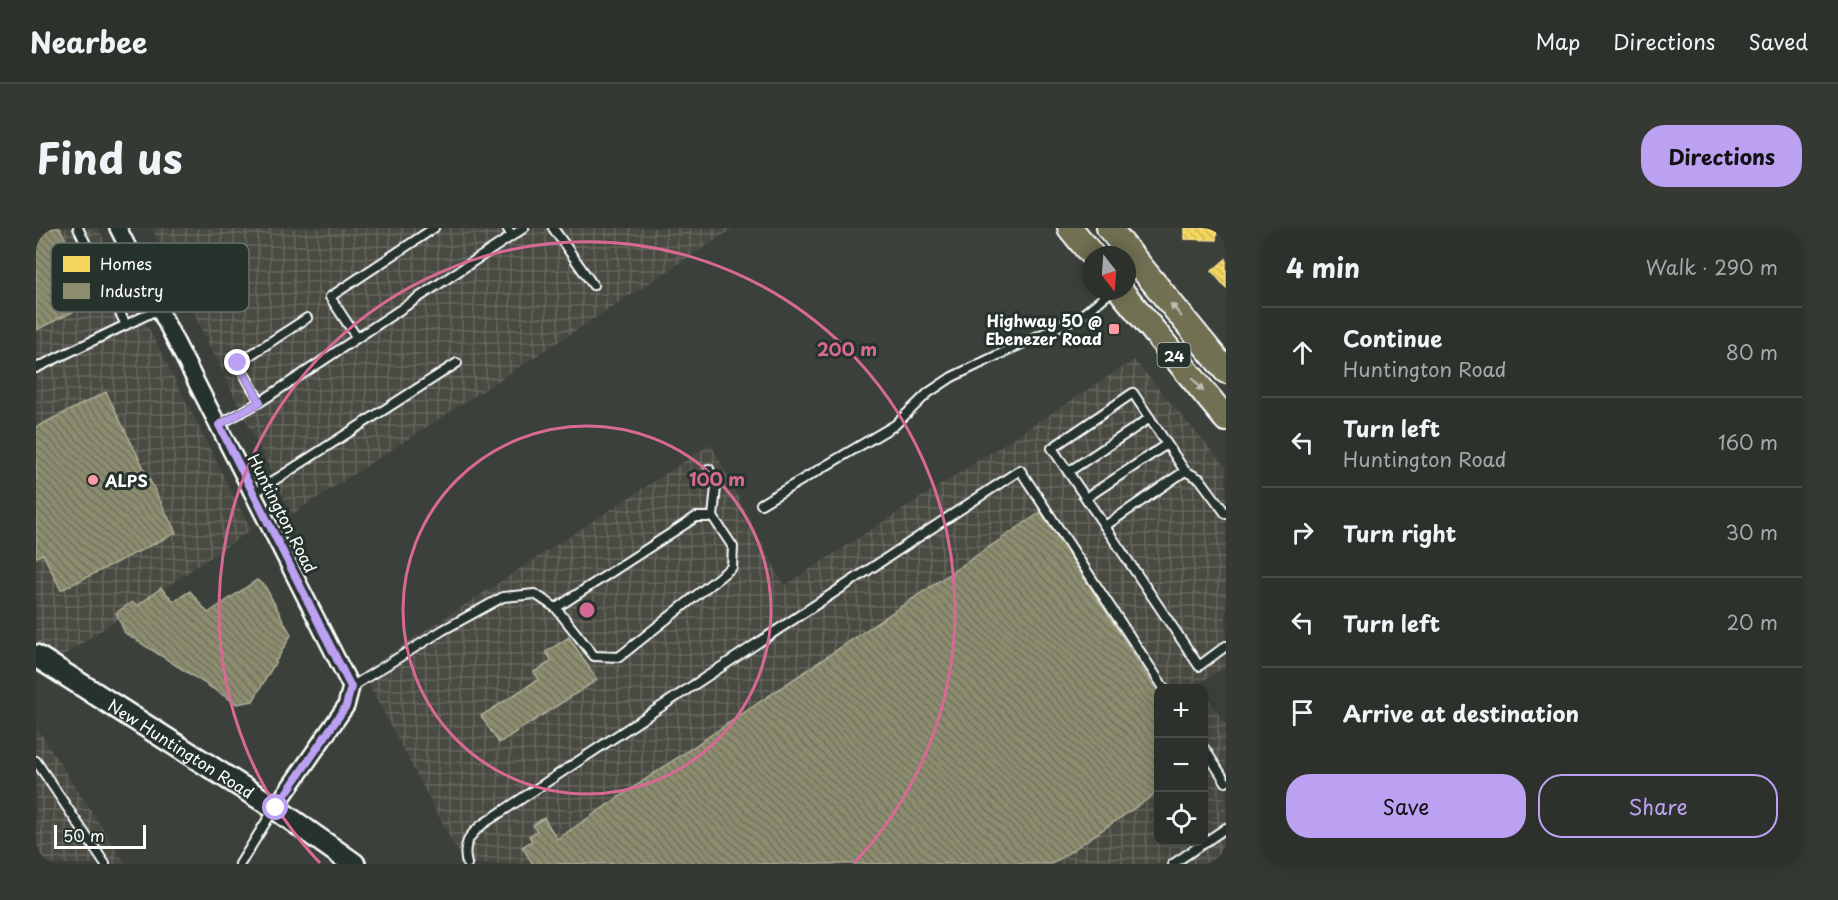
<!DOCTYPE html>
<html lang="en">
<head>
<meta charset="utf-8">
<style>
  body { margin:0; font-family:"Playpen Sans",sans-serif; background:#343934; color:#f1f3f6 }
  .controls { position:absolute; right:18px; bottom:18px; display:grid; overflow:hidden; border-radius:12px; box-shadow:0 3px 15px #0003 }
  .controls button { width:54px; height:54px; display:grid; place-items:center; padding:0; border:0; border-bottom:2px solid #484c48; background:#2c312c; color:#f1f3f6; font:30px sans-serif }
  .compass { position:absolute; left:1046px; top:18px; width:54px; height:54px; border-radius:50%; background:#2c312c; box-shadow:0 3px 15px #0003; rotate:163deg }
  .scale { position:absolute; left:18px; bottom:15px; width:92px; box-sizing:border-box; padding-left:6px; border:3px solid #fff; border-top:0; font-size:16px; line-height:21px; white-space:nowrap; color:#fff; -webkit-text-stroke:4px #26332d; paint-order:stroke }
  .stop { position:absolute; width:18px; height:18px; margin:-14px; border:4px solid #bca0f2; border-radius:50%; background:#fff }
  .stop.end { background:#bca0f2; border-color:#fff; box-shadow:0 2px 6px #0008 }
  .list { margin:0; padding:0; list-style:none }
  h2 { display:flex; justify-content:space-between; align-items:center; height:78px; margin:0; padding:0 24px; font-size:26px }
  h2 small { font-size:20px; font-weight:400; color:#a6a9a9 }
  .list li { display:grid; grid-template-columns:39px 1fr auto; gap:18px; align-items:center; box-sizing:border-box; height:90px; padding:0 24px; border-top:2px solid #484c48 }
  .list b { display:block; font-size:22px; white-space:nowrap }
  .list p { margin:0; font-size:20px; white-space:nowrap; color:#a6a9a9 }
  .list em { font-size:20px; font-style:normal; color:#a6a9a9 }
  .actions { display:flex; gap:12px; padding:18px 24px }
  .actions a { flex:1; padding:14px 0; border:2px solid #bca0f2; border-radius:24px; text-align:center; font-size:21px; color:#bca0f2 }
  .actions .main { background:#bca0f2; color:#111 }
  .icon { flex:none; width:33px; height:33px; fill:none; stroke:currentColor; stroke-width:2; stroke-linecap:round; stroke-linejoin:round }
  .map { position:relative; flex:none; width:1190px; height:636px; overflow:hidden; border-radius:24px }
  header { display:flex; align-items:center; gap:36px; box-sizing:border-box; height:84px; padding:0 30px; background:#2c312c; border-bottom:2px solid #484c48 }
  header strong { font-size:28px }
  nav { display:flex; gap:33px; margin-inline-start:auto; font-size:21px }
  .intro { display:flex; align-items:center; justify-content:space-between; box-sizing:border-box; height:144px; padding:0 36px }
  h1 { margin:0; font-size:42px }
  .button { padding:15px 27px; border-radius:24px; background:#bca0f2; color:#111; font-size:21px; font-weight:700 }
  main { display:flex; gap:36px; padding:0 36px }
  aside { flex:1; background:#2c312c; border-radius:24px; box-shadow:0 3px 15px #0003 }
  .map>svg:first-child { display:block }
  .industrial { fill:url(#industrial-grid) }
  .homes { fill:url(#homes-back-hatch); stroke:#f9e28d; stroke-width:1.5 }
  .industry { fill:url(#industry-back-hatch); stroke:#aeae9a; stroke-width:1.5 }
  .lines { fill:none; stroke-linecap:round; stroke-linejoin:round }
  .lane-casing { stroke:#fff; stroke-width:12 }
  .street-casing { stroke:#fff; stroke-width:20 }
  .secondary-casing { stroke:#fff; stroke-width:26 }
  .primary-casing { stroke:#fff; stroke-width:28 }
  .lane { stroke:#26332d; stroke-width:8 }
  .street { stroke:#26332d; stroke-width:15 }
  .secondary { stroke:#26332d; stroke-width:21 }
  .primary { stroke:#716f52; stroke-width:24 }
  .oneway { fill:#bfbeb1 }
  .route { stroke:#bca0f2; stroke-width:8 }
  .ring { fill:none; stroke:#d76994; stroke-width:3 }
  .poi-dot { fill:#ff9aa2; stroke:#26332d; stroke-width:2 }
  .labels { text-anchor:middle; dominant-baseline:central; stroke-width:6; stroke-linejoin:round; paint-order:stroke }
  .shield { fill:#26332d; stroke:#bec2c0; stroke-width:1.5 }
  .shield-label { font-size:15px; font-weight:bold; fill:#fff }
  .poi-label { font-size:16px; font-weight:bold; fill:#fff; stroke:#26332d; text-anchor:end }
  .street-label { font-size:16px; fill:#fff; stroke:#26332d }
  .key { fill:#26332d; stroke:#67706c; stroke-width:1.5 }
  .key-label { font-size:16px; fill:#fff }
  .centre { fill:#d76994; stroke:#26332d; stroke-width:3 }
  .ring-label { font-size:18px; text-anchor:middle; font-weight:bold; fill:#d76994; stroke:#26332d; stroke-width:6; stroke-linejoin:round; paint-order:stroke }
</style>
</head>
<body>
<header>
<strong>Nearbee</strong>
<nav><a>Map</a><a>Directions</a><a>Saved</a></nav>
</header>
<div class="intro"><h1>Find us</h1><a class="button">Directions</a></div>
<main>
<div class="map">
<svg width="1190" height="636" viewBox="0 0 1190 636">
  <defs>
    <pattern id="industrial-grid" width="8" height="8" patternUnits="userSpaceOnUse" patternTransform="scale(1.5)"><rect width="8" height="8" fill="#4a4b43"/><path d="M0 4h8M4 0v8" fill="none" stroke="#65665f"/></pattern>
    <pattern id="homes-back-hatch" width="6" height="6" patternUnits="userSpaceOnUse" patternTransform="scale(1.5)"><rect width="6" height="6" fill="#f6d55c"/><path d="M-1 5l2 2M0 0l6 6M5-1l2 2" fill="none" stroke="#ccb358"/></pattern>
    <pattern id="industry-back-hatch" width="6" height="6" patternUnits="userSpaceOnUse" patternTransform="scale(1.5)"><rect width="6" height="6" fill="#8c8c6e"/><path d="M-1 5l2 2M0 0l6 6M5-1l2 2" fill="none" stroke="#727260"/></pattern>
  </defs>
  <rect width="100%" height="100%" fill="#3b413a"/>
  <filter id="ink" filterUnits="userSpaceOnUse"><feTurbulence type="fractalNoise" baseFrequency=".0167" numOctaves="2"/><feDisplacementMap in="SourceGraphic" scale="12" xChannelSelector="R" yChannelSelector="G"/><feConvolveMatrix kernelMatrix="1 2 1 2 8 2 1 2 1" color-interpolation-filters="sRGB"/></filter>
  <g filter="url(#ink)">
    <path class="industrial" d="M0 0H62L215 302 0 446Z
      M116 0H698L256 286Z
      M1098 132 1190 239V438L1162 456 1165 460H1122V614H1168V464L1190 497V624L1172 636H428L326 444 675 216 748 358Z
      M0 499 90 636H0Z"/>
    <path class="homes" d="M1149 0H1181L1180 12 1149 11Z
      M1190 31V60L1176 43Z"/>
    <path class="industry" d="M0 0H24L59 73 0 102Z
      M70 164 140 305 25 362 7 326 0 329V199Z
      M1005 284 1122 464V564L1016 636H497L486 619 496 613 493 608 501 603 497 597 508 590 521 611Z
      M221 352 229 358 255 407 217 473 201 476 89 405 80 385 96 374 101 378 125 360 138 373 154 363 172 385Z
      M533 409 561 452 463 515 445 488 503 451 498 444 516 433 510 424Z"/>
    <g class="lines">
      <g class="lane-casing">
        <path id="lane" d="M42 0 90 97
          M471 0 476 8
          M517 0 557 57
          M1091 50 1103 40
          M321 110 294 69 398 0
          M0 140 123 81
          M224 174 202 135 271 90
          M182 197 224 174 488 0
          M673 241 680 259 677 289
          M1149 243 1164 251 1190 286
          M1032 244 1114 190
          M217 266 421 135
          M1050 270 1131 216
          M725 276 859 197 892 165 916 149 1046 87 1076 63
          M1069 298 1149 243 1097 165 1016 220C1065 293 1114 365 1163 438L1190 418
          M315 459 407 402 467 369 499 366 520 380 558 428 583 429 696 339 697 319 677 289H660L520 380
          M1168 520 1190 554
          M0 533 69 636
          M204 636 238 581
          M431 636C426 617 433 607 447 596L984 242 1128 460
          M1137 636 1190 600"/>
      </g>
      <g class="street-casing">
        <path id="street" d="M82 0 315 459 310 478 239 580"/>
      </g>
      <g class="secondary-casing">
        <g id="secondary">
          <path id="s1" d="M0 428 239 580 318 636"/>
        </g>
      </g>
      <g class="primary-casing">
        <path id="primary" d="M1034 0 1056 27
          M1073 0 1190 143
          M1085 63 1190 191"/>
      </g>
      <use href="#lane" class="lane"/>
      <use href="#street" class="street"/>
      <use href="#secondary" class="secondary"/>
      <use href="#primary" class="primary"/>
    </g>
    <defs><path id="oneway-solid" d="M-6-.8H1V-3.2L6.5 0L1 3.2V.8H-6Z" transform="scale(1.5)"/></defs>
    <g class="oneway">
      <use href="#oneway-solid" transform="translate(1140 82) rotate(-129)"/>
      <use href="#oneway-solid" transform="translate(1162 157) rotate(51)"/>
    </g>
  </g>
  <g class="lines" filter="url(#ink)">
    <path class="route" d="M202 135 224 174 183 197 315 459 310 478 240 580"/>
  </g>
  <g class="ring">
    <circle cx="551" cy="382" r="184"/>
    <path d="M284 635A368 368 0 1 1 818 635"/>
  </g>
  <g class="poi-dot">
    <rect x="1072" y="95" width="12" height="12" rx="3"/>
    <circle cx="57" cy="252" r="6"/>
  </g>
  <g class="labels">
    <rect class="shield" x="1121.5" y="115" width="33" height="24" rx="4.5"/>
    <g class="shield-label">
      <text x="1138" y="127">24</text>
    </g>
    <g class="poi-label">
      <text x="1066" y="92">Highway 50 @<tspan x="1066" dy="18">Ebenezer Road</tspan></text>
      <text x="69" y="252" text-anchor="start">ALPS</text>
    </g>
    <g class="street-label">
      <text transform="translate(247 285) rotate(63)">Huntington Road</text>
      <text stroke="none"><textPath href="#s1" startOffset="172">New Huntington Road</textPath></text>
    </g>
  </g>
  <rect x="15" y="15" width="198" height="69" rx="9" class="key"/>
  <rect x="27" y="28" width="27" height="16" fill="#f6d55c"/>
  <rect x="27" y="55" width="27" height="16" fill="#8c8c6e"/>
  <g class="key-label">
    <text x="64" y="42">Homes</text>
    <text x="64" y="69">Industry</text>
  </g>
  <circle cx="551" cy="382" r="9" class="centre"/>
  <g class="ring-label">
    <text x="811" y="128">200 m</text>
    <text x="681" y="258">100 m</text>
  </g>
</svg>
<div class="controls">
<button>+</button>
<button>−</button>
<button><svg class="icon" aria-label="locate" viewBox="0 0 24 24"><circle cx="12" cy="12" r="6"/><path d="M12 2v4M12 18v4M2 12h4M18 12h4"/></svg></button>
</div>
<svg class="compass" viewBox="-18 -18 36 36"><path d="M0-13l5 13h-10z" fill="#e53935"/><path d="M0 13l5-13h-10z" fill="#a6a9a9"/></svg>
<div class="scale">50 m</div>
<div class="stop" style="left:240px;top:580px"></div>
<div class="stop end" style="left:202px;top:135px"></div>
</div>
<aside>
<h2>4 min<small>Walk · 290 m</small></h2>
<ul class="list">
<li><svg class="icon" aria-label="ahead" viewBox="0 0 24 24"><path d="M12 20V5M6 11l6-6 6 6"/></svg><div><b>Continue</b><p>Huntington Road</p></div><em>80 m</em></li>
<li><svg class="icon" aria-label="left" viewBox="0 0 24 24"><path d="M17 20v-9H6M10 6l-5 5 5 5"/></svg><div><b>Turn left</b><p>Huntington Road</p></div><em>160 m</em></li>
<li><svg class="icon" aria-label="right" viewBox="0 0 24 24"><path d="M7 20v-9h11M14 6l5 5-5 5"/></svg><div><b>Turn right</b></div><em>30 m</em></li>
<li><svg class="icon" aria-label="left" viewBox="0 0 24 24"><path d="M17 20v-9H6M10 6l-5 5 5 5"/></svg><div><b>Turn left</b></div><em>20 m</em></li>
<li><svg class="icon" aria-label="arrive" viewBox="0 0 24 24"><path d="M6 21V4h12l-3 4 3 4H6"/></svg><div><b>Arrive at destination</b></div></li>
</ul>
<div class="actions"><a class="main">Save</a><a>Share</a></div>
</aside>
</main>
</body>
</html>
